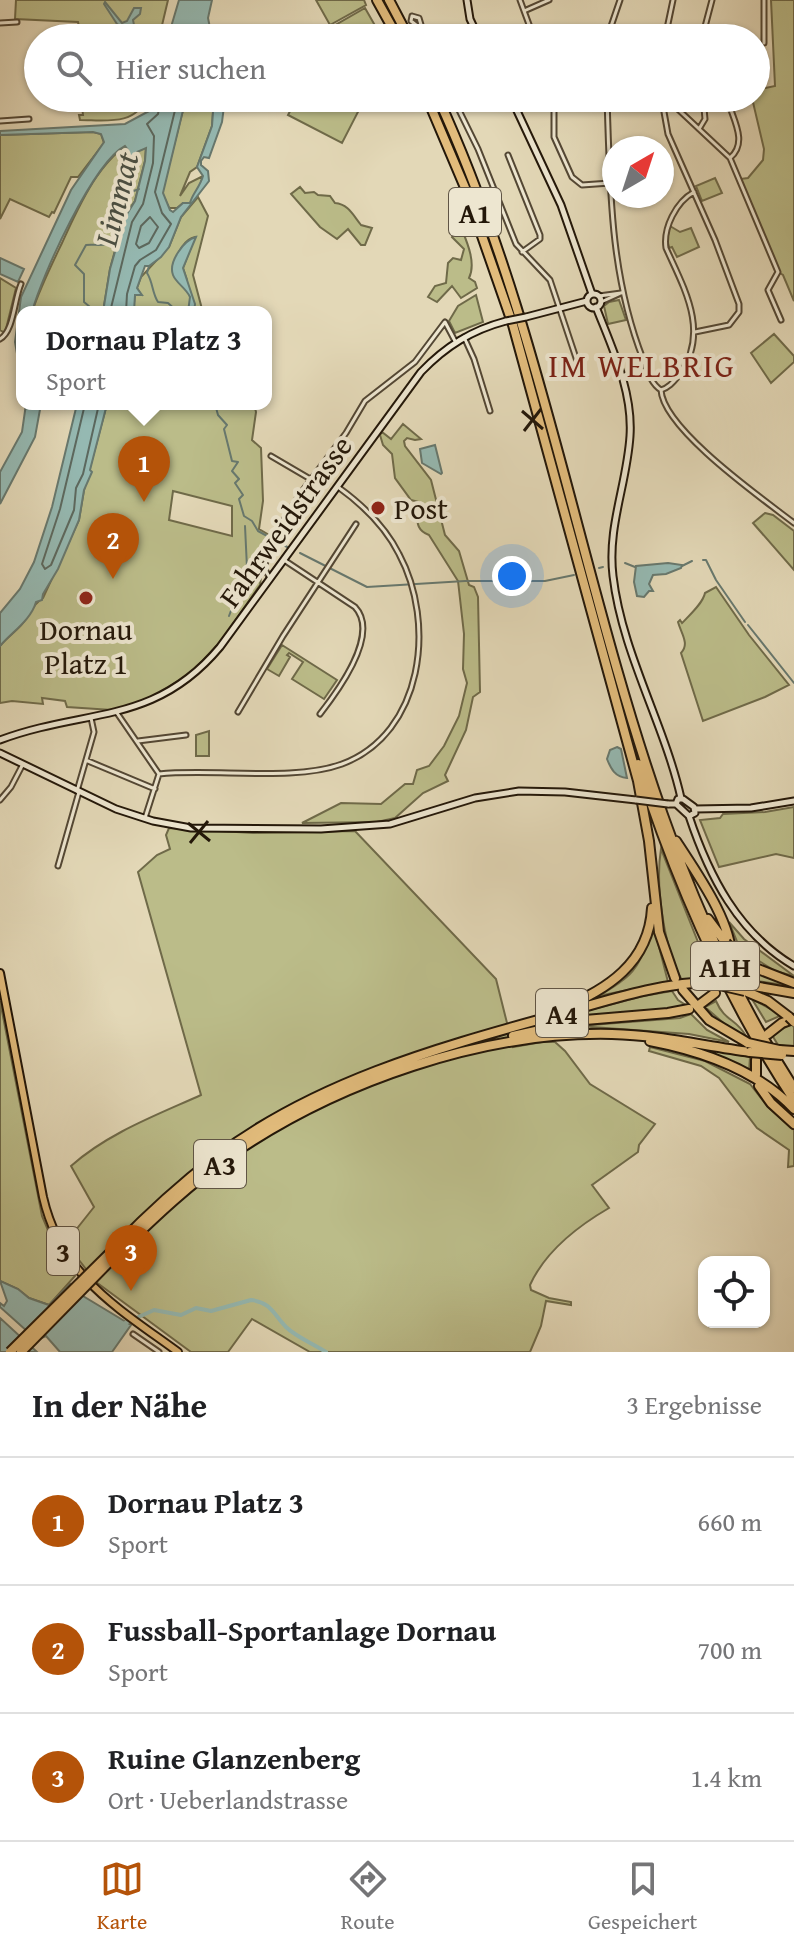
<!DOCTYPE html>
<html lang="de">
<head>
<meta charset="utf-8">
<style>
  body { margin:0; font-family:"Gentium Book Plus",serif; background:#f2f2f2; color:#202124 }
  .controls { position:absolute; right:24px; bottom:24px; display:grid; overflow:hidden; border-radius:16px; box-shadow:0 2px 6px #0004 }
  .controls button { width:72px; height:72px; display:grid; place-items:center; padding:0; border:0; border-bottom:2px solid #e0e0e0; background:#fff; color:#202124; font:40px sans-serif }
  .compass { position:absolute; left:602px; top:136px; width:72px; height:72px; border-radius:50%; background:#fff; box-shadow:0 2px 6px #0004; rotate:39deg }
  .you { position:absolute; left:512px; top:576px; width:28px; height:28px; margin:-20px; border:6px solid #fff; border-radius:50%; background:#1a73e8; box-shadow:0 0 0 12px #1a73e833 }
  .badge { display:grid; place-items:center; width:52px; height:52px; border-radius:50%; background:#b45309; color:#fff; font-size:26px; font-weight:700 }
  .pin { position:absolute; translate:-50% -66px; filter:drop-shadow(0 2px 4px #0008) }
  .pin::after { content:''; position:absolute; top:42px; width:28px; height:24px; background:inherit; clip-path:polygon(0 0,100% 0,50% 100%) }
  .popup { position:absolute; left:16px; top:306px; width:256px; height:104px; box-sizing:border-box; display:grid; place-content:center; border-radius:16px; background:#fff; filter:drop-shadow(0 2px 6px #0005); font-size:26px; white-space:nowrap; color:#757577 }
  .popup b { font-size:30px; color:#202124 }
  .popup::after { content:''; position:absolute; left:50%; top:100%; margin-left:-16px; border:16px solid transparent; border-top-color:#fff }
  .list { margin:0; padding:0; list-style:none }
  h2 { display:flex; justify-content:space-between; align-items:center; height:104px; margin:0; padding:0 32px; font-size:34px }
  h2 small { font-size:26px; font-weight:400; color:#757577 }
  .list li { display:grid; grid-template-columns:52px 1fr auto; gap:24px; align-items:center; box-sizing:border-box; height:128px; padding:0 32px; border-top:2px solid #e0e0e0 }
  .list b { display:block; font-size:30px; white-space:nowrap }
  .list p { margin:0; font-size:26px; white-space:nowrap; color:#757577 }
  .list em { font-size:26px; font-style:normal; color:#757577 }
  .icon { flex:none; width:44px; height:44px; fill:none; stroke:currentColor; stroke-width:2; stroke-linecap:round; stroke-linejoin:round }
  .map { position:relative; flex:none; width:794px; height:1352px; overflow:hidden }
  .search { position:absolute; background:#fff; box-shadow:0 2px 6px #0004; left:24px; right:24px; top:24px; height:88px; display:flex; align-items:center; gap:20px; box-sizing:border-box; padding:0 28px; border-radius:44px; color:#757577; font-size:30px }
  .sheet { height:488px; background:#fff }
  nav { display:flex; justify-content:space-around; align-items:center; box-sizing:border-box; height:112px; border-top:2px solid #e0e0e0; background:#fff; font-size:22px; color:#757577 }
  nav a { display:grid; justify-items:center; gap:4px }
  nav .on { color:#b45309 }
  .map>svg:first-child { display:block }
  .green { fill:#bbbc89; stroke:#6f6a49; stroke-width:2; fill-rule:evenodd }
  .water { fill:#95b9b2; stroke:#67786e; stroke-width:2 }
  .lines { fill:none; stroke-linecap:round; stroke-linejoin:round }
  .shore { stroke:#5c685e; stroke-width:2 }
  .stream { stroke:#67786e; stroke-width:2 }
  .canal { stroke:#95b9b2; stroke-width:4 }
  .street-casing { stroke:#534734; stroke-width:7 }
  .secondary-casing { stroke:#231709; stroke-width:9 }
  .primary-casing { stroke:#231709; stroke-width:10 }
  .highway-casing { stroke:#231709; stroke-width:12 }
  .street { stroke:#ede6d0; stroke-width:3 }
  .secondary { stroke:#ede6d0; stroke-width:5 }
  .primary { stroke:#e2bc7c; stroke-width:6 }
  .highway { stroke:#e2bc7c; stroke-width:8 }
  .secondary-bridge-casing { stroke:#231709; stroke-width:9; stroke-linecap:butt }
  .highway-bridge-casing { stroke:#231709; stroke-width:12; stroke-linecap:butt }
  .secondary-bridge { stroke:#ede6d0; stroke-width:5 }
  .highway-bridge { stroke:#e2bc7c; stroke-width:8 }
  .ticks { fill:none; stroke:#231709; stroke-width:3 }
  .poi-dot { fill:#8f2418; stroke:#ede6d0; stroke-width:3 }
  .labels { text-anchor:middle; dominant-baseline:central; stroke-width:8; stroke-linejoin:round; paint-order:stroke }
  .shield { fill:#ede6d0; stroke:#605545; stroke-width:2 }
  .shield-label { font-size:28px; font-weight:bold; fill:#231709 }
  .poi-label { font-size:30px; fill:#231709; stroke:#ede6d0; text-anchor:start }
  .street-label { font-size:30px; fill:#231709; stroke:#ede6d0 }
  .water-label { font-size:32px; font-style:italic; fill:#4b5044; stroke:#ede6d0 }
  .neighbourhood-label { font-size:32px; letter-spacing:2px; fill:#7a1f14; stroke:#ede6d0 }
</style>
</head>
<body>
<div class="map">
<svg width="794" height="1352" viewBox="0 0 794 1352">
  <rect width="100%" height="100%" fill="#e3d8b7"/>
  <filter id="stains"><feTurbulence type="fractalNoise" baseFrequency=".0025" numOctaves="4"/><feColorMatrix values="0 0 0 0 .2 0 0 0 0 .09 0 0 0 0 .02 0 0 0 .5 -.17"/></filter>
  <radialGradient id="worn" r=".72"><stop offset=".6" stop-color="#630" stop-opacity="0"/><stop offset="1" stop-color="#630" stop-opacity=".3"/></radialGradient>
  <path class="green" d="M16 0H168L159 38H81L78 22 15 19Z
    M316 0H364L366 5 330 25Z
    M771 0H794V301L783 275 778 272 740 179 748 178 763 160 764 149 752 98H756V90L775 86Z
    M365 8 381 36 377 38H338L332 27Z
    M81 98H145C137 126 104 120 80 120L79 115H83Z
    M186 98H214L212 126 197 167 190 172 180 196 189 183 203 176 198 191 190 203H183L177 208H169L162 193Z
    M297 98H342L360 108 342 143 288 115Z
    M93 132 101 134 104 143 78 177H71L54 213 52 212 49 217 10 199 0 219V135Z
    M147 132 145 161 135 201 124 217 110 269 103 312H32C40 288 51 266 62 243 82 199 101 154 147 132Z
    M715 178 722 193 702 201 696 186Z
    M300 187 305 193 314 192 318 195 330 196 335 203C348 204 353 215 361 225L372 228 365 245H361L348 229 337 239 320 227 291 194Z
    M198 197 208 216 193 275 202 309 207 312H133L135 294 141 295 137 288 141 277 169 247 181 217ZM195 237 183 268 187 280 174 263C178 253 184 239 195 237Z
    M670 226 680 232 691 228 699 247 677 257 672 247 669 248 667 239Z
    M458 228 462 230C468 244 476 264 469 278L475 282 477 288 461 298 452 286 437 302 428 297 435 286 446 283 448 263 453 258 461 260 464 249 452 237Z
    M0 278 16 288 5 333 0 330Z
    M476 295 483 322 455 333 449 321 458 306Z
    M619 300 626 320 608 324 604 306 609 302Z
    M774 334 794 356V362L771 383 751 353Z
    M107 404H254L256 412 252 440 261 448 263 501 259 529 271 536 265 546 260 585 221 641 192 672 154 696 132 705 112 710 67 707 65 701 42 698 43 704 12 701 0 703V646C7 637 17 631 23 623 30 614 33 604 43 598L79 520 84 490ZM173 491 232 506V536L169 520Z
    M403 424 421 439 415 440 407 438 404 441 405 446 431 480 445 535 459 551 469 585 474 587 478 597 480 692 473 697 466 730 445 775 448 781 423 793 395 818 377 822 302 823 341 803 381 804 405 784H413L417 770 429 766 444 746 459 716 467 683 463 669 464 634 458 581 429 535C418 531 417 524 417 514L422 511 419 502 411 500 395 478 392 454 383 445 380 435 382 432 391 439Z
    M765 513 773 515 794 531V570L753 523Z
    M716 587 749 635 789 685 765 697 703 721 681 653C690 644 681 633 678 622L680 620 682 623C690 615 703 603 705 593Z
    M282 645 337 680 324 699 292 679 303 662 289 653 287 655 290 657 279 676 267 669Z
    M209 731V756H196V735Z
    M794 807V858L776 854 719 867 700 820 720 818 723 814 765 812Z
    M169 828 253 833 355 831 496 979 513 1047 542 1042H555L565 1051 590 1084 655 1124 639 1145 638 1152 592 1185 609 1208C578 1226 545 1252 530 1285L531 1290 549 1298 571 1302V1305L546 1301 541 1326 530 1352H310L252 1319 228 1352H191L96 1282 65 1242 75 1239V1231L94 1207 71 1166C108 1133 157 1115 201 1095L138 872 157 855 170 849 166 835Z
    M661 849 704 957 717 978 715 979 682 980C664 949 655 885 661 849Z
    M729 922 744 939 794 976 775 971 740 949Z
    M654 927 668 982 598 996C639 973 637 967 654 927Z
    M742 963 785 985 742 979 738 974Z
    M672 991 678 1000 687 1006 671 1011 540 1023 643 996Z
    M752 999 782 1015 766 1022Z
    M0 1001 42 1216 58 1254 75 1276 49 1305 29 1298 18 1289 0 1281Z
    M716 1001C725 1022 736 1018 746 1036L735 1033 705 1007Z
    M691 1014 707 1030 729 1042 689 1034 578 1026 680 1018Z
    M791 1024 794 1027V1047L778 1045 772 1035Z
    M664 1041 750 1057 749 1073Z
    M650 1047 705 1061 750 1084 768 1107 794 1130V1166L788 1167 789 1150 757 1128 719 1078 701 1066 649 1051Z"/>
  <path class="water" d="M179 0H212L208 18 212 38H172L171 27Z
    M105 2 122 23 127 21 134 8H141L140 14 133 20 136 35 117 24 104 4Z
    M154 98H186L163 193 170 210 173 212 183 203H190C192 194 200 187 203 176L197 167 212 126 214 98H225L222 122 209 158 204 157 201 161V165L208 171 209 181 181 217 169 247 161 257 149 266H145L137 288 142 295H135L134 312H103L110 269 125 217 135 201 145 161 146 148 137 152 129 182H123L131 161 126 159 128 150 125 146C93 163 42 275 32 312H22V383L15 342 21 297 71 190 104 142 101 134 93 132 0 135V131L125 124 151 110Z
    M196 237 183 268 195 304 194 312H188L190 297C186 288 176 283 173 275 168 262 184 240 196 237Z
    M0 258 24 269 18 282 0 274Z
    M26 404H41L35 437 0 504V472L22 432Z
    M77 404H107L90 470 92 472 84 490 79 520 58 569 43 594 42 600 36 602C31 620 12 632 0 646V613L20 589 34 562 52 507Z
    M435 445 442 473 441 474 422 463 420 449Z
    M668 563 682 565 681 568 666 574 653 575 649 584 653 591H649L644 597 637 596 634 582 636 566Z
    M617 747 621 749 627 778C615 777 611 769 607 759L610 750Z
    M0 1281 18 1289 29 1298 49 1305 70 1284 83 1296 131 1325 112 1352H60L46 1336 37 1340 0 1307V1303L4 1306 7 1301Z
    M0 1318 37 1352H0Z"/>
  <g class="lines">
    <path class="shore" d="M150 217 158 227 149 243 139 248 136 244 141 226Z
      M110 312 132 222 143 204 153 163 154 136 147 124 158 114 161 98
      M126 312 127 294 135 266 140 260 156 250 171 224 162 213 155 192 178 98
      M85 404 60 509 42 564 45 569 51 565 74 510 76 488 83 474 99 404"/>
    <path class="stream" d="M149 266 147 273C153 282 152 293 158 302L168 303 178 312
      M96 312 84 302V274L75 265 86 245C93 244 100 246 107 244 118 241 120 206 123 195L139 189
      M215 404 218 415 227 425 224 429 232 461 238 462 232 471 239 479 235 483 243 495 239 499 244 516 252 521 258 531 289 548
      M245 526 247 568
      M300 553 367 587 465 581H545L574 575
      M703 560H706L716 580 745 622
      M625 563 635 567
      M682 566 692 561
      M599 568 603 567
      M240 593 245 579
      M229 616 232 608
      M748 625 794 683"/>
    <path class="canal" d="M123 1324 154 1310 181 1315 196 1308 211 1311 251 1300C271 1302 274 1315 286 1327 296 1337 314 1344 326 1352"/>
    <g class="street-casing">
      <path id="street" d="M520 0 534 38
        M764 0V43
        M524 11 549 0
        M0 23 17 22
        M608 28 624 38
        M421 29 411 21 412 16 419 18 425 38
        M607 38 620 0
        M665 38 673 0
        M702 38 712 0
        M453 98 478 149 516 244 550 280 581 373
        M554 98V137L572 177 582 185 610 183
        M607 98C610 187 610 275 643 359 647 370 651 384 661 390
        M666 98 730 158 778 272 768 290 781 320
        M727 98C732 118 749 142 730 158
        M668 101 664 112 668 134 715 240 739 304V312L729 325 695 332
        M0 121 29 119
        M699 129 705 119 703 98
        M508 155 540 235V239L522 252
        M599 296 621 293
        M601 302 621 293
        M464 337 474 359 490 411
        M0 339C14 331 14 300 21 284
        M661 390C670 387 674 381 680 374 710 332 684 288 666 248 663 228 676 202 694 192
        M661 390C663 429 763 499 794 523
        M271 456 312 480
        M284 560 355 607C380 634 338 691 320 714
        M270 578 264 568 273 537 300 494 346 433 365 401 415 362 445 322 455 341
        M238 712 283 636 356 524
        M117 713 159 774 145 818
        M138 741 186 735
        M88 761 155 789
        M159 774C213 768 293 782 342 764 424 733 436 623 399 554 385 526 363 505 338 487
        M77 791 94 732 91 718
        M0 800 11 787 23 764
        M58 866 79 792
        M133 1334 159 1352"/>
    </g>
    <g class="secondary-casing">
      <path id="secondary" d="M467 0 470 19 479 38
        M511 98 561 205 592 294
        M587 301a7 7 0 1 1 14 0a7 7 0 1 1-14 0Z
        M596 307C612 348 633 391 630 436 627 484 607 527 613 576 622 653 664 723 681 798
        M526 317 587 301
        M0 740C85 708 154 726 220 647L421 372C446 346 472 330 506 321
        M0 753 116 809 153 821 191 828 321 829 390 824 475 798 519 791 565 792 636 800
        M668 804H676L678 799H683L694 807 695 813 689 816 676 804
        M695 809 751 808 794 801
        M689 816C709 876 738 933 794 966"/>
    </g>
    <g class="primary-casing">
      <path id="primary" d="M0 973 43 1197C61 1276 118 1308 178 1352"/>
    </g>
    <g class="highway-casing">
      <path id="highway" d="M377 0 398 38
        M389 0 409 38
        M427 98 466 190 513 325 638 781 649 841 659 932 675 978
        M438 98C585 418 599 790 794 1088
        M638 764C676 882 725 996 794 1100
        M676 841C696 872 735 926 731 962
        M708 919 726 943
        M736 953 758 969 794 983
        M742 984 794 993
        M683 990 709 1020 748 1043
        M745 991 768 1001 789 1017
        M699 1005 715 993
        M560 1009C607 990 649 963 652 908
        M768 1034 782 1023 793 1019
        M513 1036 585 1020 668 1013 689 1009
        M650 1041C702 1051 757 1070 794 1109
        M779 1050 794 1051
        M756 1060V1075
        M759 1086 771 1103 794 1124
        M117 1246C148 1214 181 1184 216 1157 314 1083 433 1049 549 1017 603 1002 659 982 715 982
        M121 1250C156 1216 191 1183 231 1155 337 1082 483 1031 612 1034 659 1035 704 1046 750 1052"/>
    </g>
    <use href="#street" class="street"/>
    <use href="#secondary" class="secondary"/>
    <use href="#primary" class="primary"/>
    <use href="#highway" class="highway"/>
    <g class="secondary-bridge-casing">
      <path id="secondary-bridge" d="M506 321 526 317
        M636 800 668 804"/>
    </g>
    <g class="highway-bridge-casing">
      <path id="highway-bridge" d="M726 943 736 953
        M715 984 745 991
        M789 1017 794 1022
        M748 1043 779 1050
        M750 1052 782 1055
        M10 1352 117 1246
        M21 1352 121 1250"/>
    </g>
    <use href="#secondary-bridge" class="secondary-bridge"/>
    <use href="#highway-bridge" class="highway-bridge"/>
  </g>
  <path class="ticks" d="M522 411 543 429M524 431 541 409M188 823 210 841M190 843 208 821"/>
  <g class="poi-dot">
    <circle cx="378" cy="508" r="8"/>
    <circle cx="86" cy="598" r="8"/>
  </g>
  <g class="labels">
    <g class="shield">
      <rect x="449" y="188" width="52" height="48" rx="6"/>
      <rect x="691" y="942" width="68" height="48" rx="6"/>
      <rect x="536" y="989" width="52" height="48" rx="6"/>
      <rect x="194" y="1140" width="52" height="48" rx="6"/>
      <rect x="47" y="1227" width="32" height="48" rx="6"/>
    </g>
    <g class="shield-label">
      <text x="475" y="212">A1</text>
      <text x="725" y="966">A1H</text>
      <text x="562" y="1013">A4</text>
      <text x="220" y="1164">A3</text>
      <text x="63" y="1251">3</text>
    </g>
    <g class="poi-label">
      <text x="394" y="508">Post</text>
      <text x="86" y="629" text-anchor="middle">Dornau<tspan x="86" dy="34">Platz 1</tspan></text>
    </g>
    <g class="street-label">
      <text transform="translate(285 521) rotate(-54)">Fahrweidstrasse</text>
    </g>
    <g class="water-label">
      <text transform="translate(116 199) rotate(-76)">Limmat</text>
    </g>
    <g class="neighbourhood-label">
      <text x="642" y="365">IM WELBRIG</text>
    </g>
  </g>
  <rect width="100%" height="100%" filter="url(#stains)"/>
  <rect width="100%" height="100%" fill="url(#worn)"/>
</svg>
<div class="controls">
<button><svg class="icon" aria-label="locate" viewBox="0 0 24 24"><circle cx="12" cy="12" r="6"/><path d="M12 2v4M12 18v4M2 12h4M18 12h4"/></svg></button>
</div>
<svg class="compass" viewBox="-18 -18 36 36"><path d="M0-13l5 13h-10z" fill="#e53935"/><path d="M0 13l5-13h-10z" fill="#757577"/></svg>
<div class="you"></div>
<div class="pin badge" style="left:144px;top:502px">1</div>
<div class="popup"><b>Dornau Platz 3</b>Sport</div>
<div class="pin badge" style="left:113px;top:579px">2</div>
<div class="pin badge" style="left:131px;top:1291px">3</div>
<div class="search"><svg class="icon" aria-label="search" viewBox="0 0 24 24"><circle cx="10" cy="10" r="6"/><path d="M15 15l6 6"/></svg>Hier suchen</div>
</div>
<section class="sheet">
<h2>In der Nähe<small>3 Ergebnisse</small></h2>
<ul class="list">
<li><span class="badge">1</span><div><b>Dornau Platz 3</b><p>Sport</p></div><em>660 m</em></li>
<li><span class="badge">2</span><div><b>Fussball-Sportanlage Dornau</b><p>Sport</p></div><em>700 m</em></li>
<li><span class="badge">3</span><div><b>Ruine Glanzenberg</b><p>Ort · Ueberlandstrasse</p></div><em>1.4 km</em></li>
</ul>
</section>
<nav>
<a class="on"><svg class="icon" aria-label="map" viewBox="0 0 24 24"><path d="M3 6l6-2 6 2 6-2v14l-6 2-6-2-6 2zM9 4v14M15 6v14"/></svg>Karte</a>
<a><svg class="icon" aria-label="directions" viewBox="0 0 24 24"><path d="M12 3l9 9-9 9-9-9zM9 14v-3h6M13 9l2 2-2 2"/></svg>Route</a>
<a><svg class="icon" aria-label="saved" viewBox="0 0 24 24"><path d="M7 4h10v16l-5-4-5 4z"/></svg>Gespeichert</a>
</nav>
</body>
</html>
